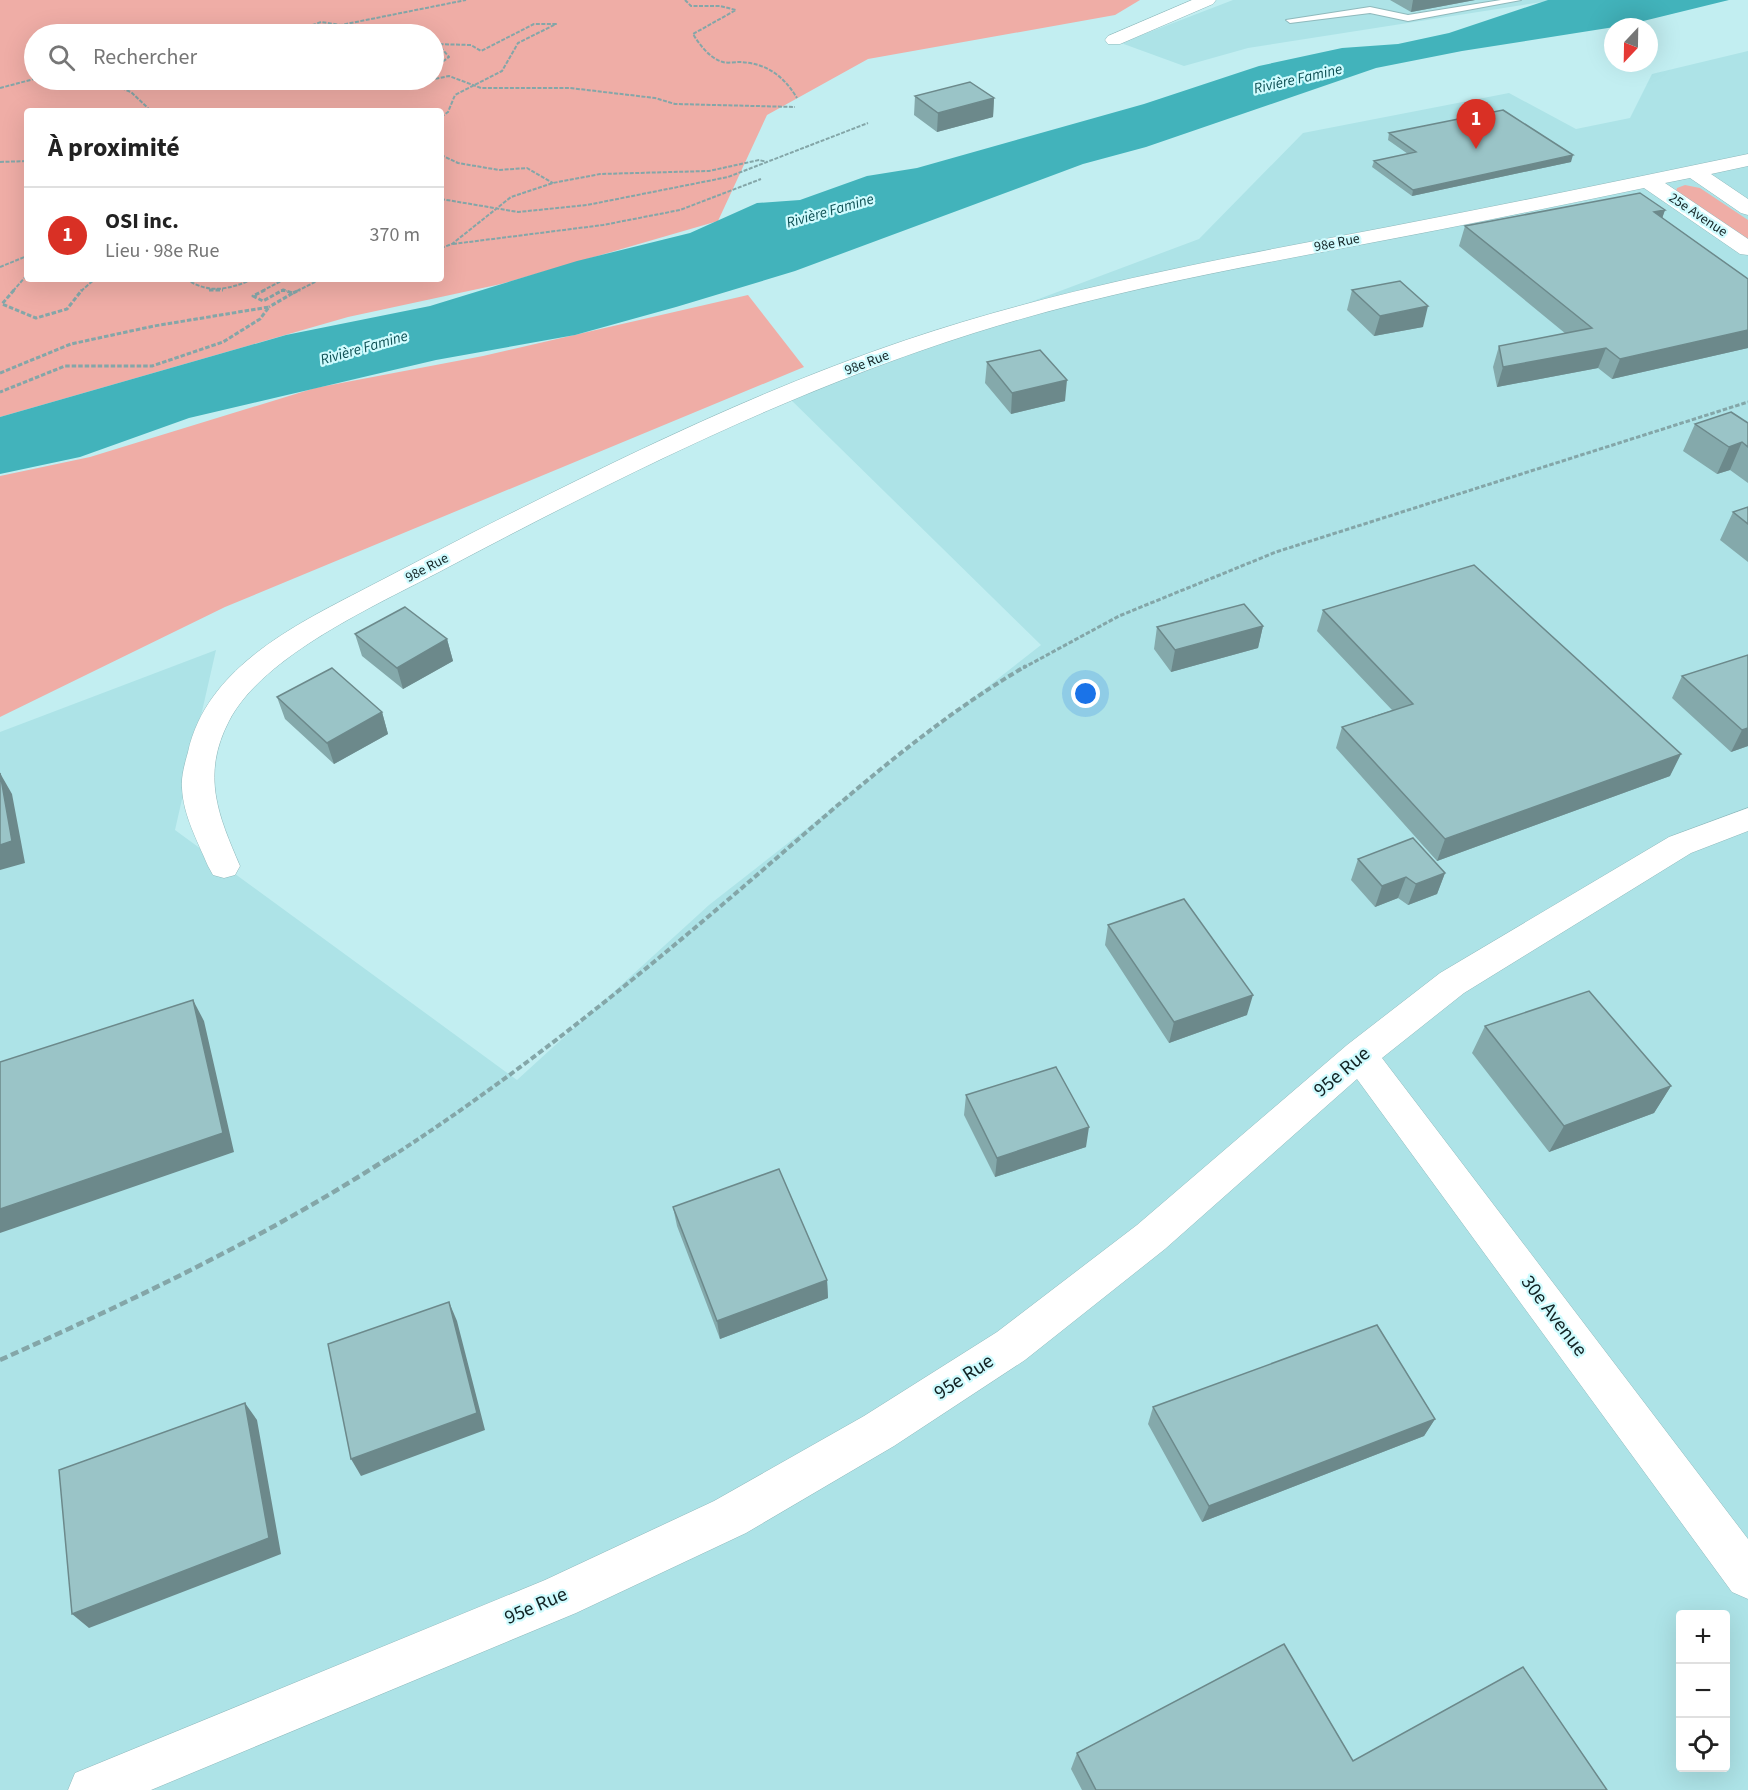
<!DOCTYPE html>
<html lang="fr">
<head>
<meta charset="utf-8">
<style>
  body { margin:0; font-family:"Source Sans 3",sans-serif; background:#f2f2f2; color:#222 }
  .controls { position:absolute; right:18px; bottom:18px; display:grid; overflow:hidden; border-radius:6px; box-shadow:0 6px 24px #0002 }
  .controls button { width:54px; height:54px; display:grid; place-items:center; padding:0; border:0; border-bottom:2px solid #e0e0e0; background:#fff; color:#222; font:30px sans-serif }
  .compass { position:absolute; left:1604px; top:18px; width:54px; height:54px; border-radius:50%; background:#fff; box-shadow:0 6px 24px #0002; rotate:202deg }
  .you { position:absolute; left:1086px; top:694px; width:21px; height:21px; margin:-15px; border:4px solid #fff; border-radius:50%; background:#1a73e8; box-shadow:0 0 0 9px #1a73e833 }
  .badge { display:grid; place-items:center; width:39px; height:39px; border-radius:50%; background:#d93025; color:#fff; font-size:20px; font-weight:700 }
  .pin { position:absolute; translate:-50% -50px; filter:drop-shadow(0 2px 3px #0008) }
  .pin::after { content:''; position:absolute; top:32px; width:21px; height:18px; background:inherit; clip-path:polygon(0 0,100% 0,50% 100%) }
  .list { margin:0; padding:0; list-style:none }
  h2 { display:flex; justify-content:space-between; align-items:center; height:78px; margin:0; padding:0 24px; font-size:26px }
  h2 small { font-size:20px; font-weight:400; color:#767676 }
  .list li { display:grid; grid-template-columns:39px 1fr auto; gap:18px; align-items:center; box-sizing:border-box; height:96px; padding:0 24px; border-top:2px solid #e0e0e0 }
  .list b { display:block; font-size:22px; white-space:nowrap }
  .list p { margin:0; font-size:20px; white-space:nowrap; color:#767676 }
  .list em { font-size:20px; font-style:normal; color:#767676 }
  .icon { flex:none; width:33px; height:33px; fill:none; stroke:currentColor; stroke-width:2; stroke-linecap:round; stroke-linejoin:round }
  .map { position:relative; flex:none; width:1748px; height:1790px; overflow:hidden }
  .search { position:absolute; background:#fff; box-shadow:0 6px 24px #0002; left:24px; top:24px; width:420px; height:66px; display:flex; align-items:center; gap:15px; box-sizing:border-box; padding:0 21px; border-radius:33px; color:#767676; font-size:22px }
  .panel { position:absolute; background:#fff; box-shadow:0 6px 24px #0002; left:24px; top:108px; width:420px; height:174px; border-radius:6px }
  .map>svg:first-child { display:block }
  .built { fill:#ade3e7; fill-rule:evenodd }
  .green { fill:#efada6; fill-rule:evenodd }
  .water { fill:#42b3bb }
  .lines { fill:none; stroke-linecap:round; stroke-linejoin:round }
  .lane-casing { stroke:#8fb9bc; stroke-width:2 }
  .street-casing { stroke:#8fb9bc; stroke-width:1 }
  .path-far3 { stroke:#84a6a8; stroke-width:2; stroke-dasharray:4 1.5; stroke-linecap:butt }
  .path-far2 { stroke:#84a6a8; stroke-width:3; stroke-dasharray:4.5 2; stroke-linecap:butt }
  .path-far1 { stroke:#84a6a8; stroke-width:4; stroke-dasharray:6 3; stroke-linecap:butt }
  .path { stroke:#84a6a8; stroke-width:4.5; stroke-dasharray:8 4; stroke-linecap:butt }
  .lane { fill:#fff; fill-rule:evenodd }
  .street { fill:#fff; fill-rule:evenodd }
  .wall { fill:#84a9ab }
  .shaded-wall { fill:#6c898b }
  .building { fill:#9ac4c7; stroke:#6c898b; stroke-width:1.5 }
  .labels { text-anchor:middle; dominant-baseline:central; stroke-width:4.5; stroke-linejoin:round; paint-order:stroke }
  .far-street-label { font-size:14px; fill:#122324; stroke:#cffbfe }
  .far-water-label { font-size:15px; font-style:italic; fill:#0e5054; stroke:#cffbfe }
  .near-street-label { font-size:20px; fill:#122324; stroke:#cffbfe }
</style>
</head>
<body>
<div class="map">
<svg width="1748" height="1790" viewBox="0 0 1748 1790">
  <rect width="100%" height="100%" fill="#c2eef1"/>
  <path class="built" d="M1233 0H1555L1248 48 1184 66 1121 43Z
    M1748 51V1790H0V732L216 650 175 830 517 1080 709 905 1041 645 785 394 1199 239 1303 133 1509 93 1576 129 1630 118 1652 74ZM1680 1614H1726V1768H1680Z"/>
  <path class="green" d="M0 0H1140L1115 15 868 59 767 115 718 221 501 284 348 317 0 417ZM34 34H434V80H34ZM27 111H441V279H27Z
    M1685 185 1700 188 1748 220V242L1676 191 1677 188Z
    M748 295 804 367 225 607 0 717V476L90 457 315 388 483 356Z"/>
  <path class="water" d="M1548 0H1729L1627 25 1462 51 1376 68 1146 147 1083 164 795 271 676 307 575 335 436 360 189 418 80 457 0 474V417L286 335 430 306 577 261 690 233 757 203 800 200 867 176 917 168 1144 104 1259 66 1342 48 1398 44 1449 33Z"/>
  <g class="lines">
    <g class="lane-casing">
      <path id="lane" d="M1501 0H1521L1408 21 1370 13 1290 23 1286 20 1370 7 1408 15Z"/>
    </g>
    <g class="street-casing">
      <path id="street" d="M1192 0H1216L1213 4 1120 44H1108L1105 40 1108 36Z
        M1748 154V166L1711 174 1748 199V215L1741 213 1690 178 1665 183 1748 239V255L1740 254 1644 188C1547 208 1451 228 1354 246 1226 270 1098 294 974 333 787 392 613 480 441 571 377 605 263 655 229 721 201 775 218 815 240 866L235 875 224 878 213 875 208 866C198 842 183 815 182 788 181 776 185 763 188 752 207 665 301 622 372 585 405 568 437 551 470 534 612 462 755 391 906 340 1063 287 1226 258 1388 227 1508 204 1628 179 1748 154Z
        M1748 808V831L1691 853 1464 993 1382 1058 1748 1539V1599L1732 1592 1357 1079 1165 1249 1025 1360 894 1446 746 1533 576 1613 151 1790H68L75 1773 545 1580 714 1501 864 1416 997 1332 1137 1225 1347 1045 1440 973 1669 837Z"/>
    </g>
    <path class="path-far3" d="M685 0 691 6H720L736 10 693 34C699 44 709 57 720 61 726 64 733 62 739 62 766 63 783 75 797 98
      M304 34 298 30 321 22 341 25 466 0
      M434 44 471 45 481 51 534 24H556L518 43 502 71 455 95 448 112 441 117
      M434 68 449 57 438 44
      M101 80 131 92 151 111
      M430 80 449 76 481 88H570L655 98 675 104 795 107
      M0 88 34 79
      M441 155 458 163 499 170 527 168 553 183
      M0 162 27 161
      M441 199 518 212 587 205 728 177 868 123
      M453 244 603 225 680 210 761 179
      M441 248 452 244 511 197 553 183 600 174 709 171 759 160 767 162
      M0 267 27 256
      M186 279C210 295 229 289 254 279
      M13 291 27 275
      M81 291 95 279
      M262 291 285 279
      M281 291H287
      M297 291 321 279"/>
    <path class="path-far2" d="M14 290 2 304 36 318 67 309 82 290
      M209 290H223
      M265 290 253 296 263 301 283 290 293 293 269 307
      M293 293 300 290
      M0 373 71 344 154 326 269 307 260 319 223 342 152 366H65L0 392
      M1023 668 1119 616 1276 552 1748 402"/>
    <path class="path-far1" d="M391 1157C515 1077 631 983 743 887 833 810 923 726 1026 666"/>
    <path class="path" d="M0 1360C136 1299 268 1236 393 1155"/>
    <use href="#lane" class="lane"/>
    <use href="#street" class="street"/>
  </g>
  <path class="wall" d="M1390 0H1475L1411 12Z
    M915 96 994 98 993 117 937 132 914 115Z
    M1389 133 1571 162 1412 196 1372 167 1374 161 1408 154 1388 140Z
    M1665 210 1662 218 1748 279V348L1612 379 1598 368 1497 387 1493 367 1499 346 1566 334 1459 246 1465 226Z
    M1352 290 1423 327 1374 336 1347 310Z
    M987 362 1065 401 1011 414 985 383Z
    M1748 423V483L1730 470 1717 474 1683 451 1695 424Z
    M1748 507V562L1720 540 1733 512Z
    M1323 610 1670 776 1437 861 1336 748 1342 727 1392 710 1317 631Z
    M1263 626 1258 648 1171 672 1154 649 1157 627Z
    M355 634 447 639 453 661 403 689 362 656Z
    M1748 655V746L1731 752 1672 698 1682 676Z
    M277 697 382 712 388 734 334 764 285 719Z
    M1358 859 1445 873 1437 894 1408 905 1398 898 1375 907 1351 880Z
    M1108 925 1247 1015 1169 1043 1105 945Z
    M1485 1026 1671 1086 1654 1113 1549 1152 1472 1053Z
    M966 1095 1086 1147 995 1177 964 1115Z
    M673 1207 827 1280 828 1298 720 1339 677 1226Z
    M1153 1407 1435 1419 1424 1436 1202 1522 1148 1424Z
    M1077 1753 1353 1761 1607 1790H1082L1071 1769Z"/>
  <path class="shaded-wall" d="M1413 0H1475L1411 12Z
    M994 98 993 117 937 132 938 113Z
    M1573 155 1571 162 1412 196 1413 190Z
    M1665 210 1658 230 1654 212Z
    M1428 306 1423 327 1374 336 1380 316Z
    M1748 330V348L1612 379 1620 359Z
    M1606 348 1598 368 1497 387 1503 367Z
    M1067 380 1065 401 1011 414 1012 393Z
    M1742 442 1730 470 1717 474 1729 447Z
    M1263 626 1258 648 1171 672 1175 650Z
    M447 639 453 661 403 689 397 668Z
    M382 712 388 734 334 764 327 743Z
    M1748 728V746L1731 752 1742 730Z
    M1681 754 1670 776 1437 861 1445 839Z
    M0 773 12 794 25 863 0 870Z
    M1445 873 1437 894 1408 905 1416 884Z
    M1406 877 1398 898 1375 907 1382 886Z
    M1253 995 1247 1015 1169 1043 1174 1022Z
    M193 1000 204 1021 234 1152 0 1233V1209Z
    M1671 1086 1654 1113 1549 1152 1564 1126Z
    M1089 1127 1086 1147 995 1177 997 1158Z
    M827 1280 828 1298 720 1339 717 1321Z
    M449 1302 457 1321 485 1430 361 1476 351 1459Z
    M245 1403 257 1420 281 1554 89 1628 72 1614Z
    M1435 1419 1424 1436 1202 1522 1209 1506Z"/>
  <path class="building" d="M970 82 994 98 938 113 915 96Z
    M1503 110 1573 155 1413 190 1374 161 1416 152 1389 133Z
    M1640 193 1665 210 1654 212 1748 279V330L1620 359 1606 348 1503 367 1499 346 1592 328 1465 226Z
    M1400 281 1428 306 1380 316 1352 290Z
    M1040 350 1067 380 1012 393 987 362Z
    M1731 412 1748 423V447L1742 442 1729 447 1695 424Z
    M1748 507V524L1733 512Z
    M1474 565 1681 754 1445 839 1342 727 1413 704 1323 610Z
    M1244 604 1263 626 1175 650 1157 627Z
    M405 607 447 639 397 668 355 634Z
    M1748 655V728L1742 730 1682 676Z
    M332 668 382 712 327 743 277 697Z
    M0 773 12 841 0 845Z
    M1413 838 1445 873 1416 884 1406 877 1382 886 1358 859Z
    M1184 899 1253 995 1174 1022 1108 925Z
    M1589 991 1671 1086 1564 1126 1485 1026Z
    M193 1000 223 1133 0 1209V1062Z
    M1056 1067 1089 1127 997 1158 966 1095Z
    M779 1169 827 1280 717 1321 673 1207Z
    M449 1302 477 1413 351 1459 328 1344Z
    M1377 1325 1435 1419 1209 1506 1153 1407Z
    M245 1403 269 1538 72 1614 59 1470Z
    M1284 1644 1353 1761 1523 1667 1607 1790H1096L1077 1753Z"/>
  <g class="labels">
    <g class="far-street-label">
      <text transform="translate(1698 215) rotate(34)">25e Avenue</text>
      <text transform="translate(1337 243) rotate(-11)">98e Rue</text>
      <text transform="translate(867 363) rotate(-21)">98e Rue</text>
      <text transform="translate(427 568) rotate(-28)">98e Rue</text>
    </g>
    <g class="far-water-label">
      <text transform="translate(1298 79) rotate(-13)">Rivière Famine</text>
      <text transform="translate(830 211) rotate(-16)">Rivière Famine</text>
      <text transform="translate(364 348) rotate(-16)">Rivière Famine</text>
    </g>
    <g class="near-street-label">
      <text transform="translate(1342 1072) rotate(-40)">95e Rue</text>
      <text transform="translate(1554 1316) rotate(53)">30e Avenue</text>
      <text transform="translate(964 1377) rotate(-33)">95e Rue</text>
      <text transform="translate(536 1606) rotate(-23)">95e Rue</text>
    </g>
  </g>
</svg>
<div class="controls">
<button>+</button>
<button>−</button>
<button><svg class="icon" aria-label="locate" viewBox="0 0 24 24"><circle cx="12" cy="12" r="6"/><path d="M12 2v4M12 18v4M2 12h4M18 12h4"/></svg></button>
</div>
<svg class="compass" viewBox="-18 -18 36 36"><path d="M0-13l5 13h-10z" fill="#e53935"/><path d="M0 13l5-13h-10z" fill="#767676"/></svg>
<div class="you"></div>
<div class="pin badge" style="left:1476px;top:149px">1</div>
<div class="search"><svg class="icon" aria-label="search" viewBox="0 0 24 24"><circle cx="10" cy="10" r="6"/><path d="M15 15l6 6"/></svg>Rechercher</div>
<section class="panel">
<h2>À proximité<small></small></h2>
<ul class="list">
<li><span class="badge">1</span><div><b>OSI inc.</b><p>Lieu · 98e Rue</p></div><em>370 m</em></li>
</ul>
</section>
</div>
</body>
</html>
